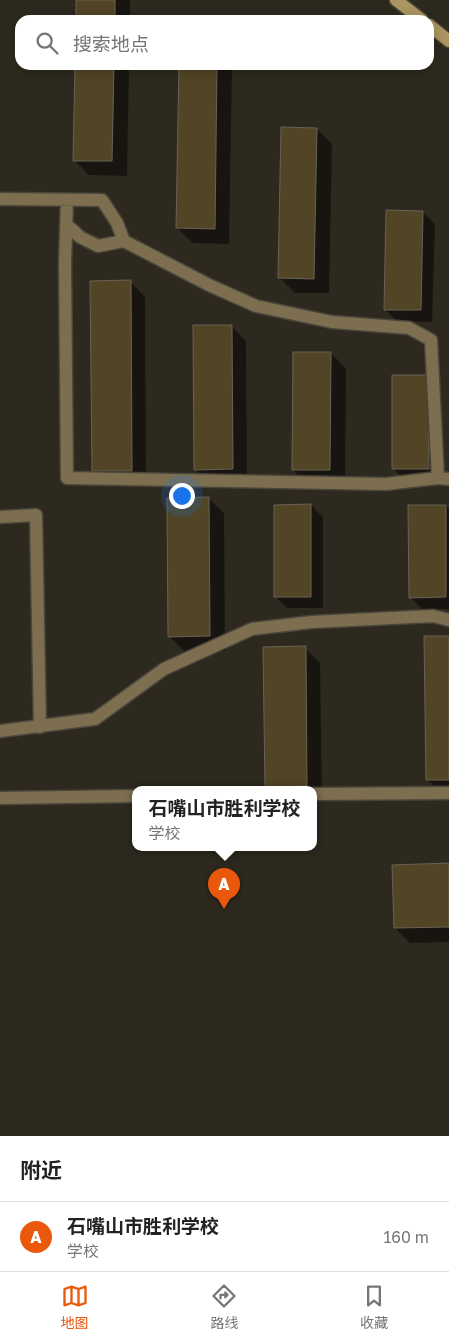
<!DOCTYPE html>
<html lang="zh">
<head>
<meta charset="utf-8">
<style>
  body { margin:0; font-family:"Golos Text","Noto Sans SC",sans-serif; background:#f6f6f6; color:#222 }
  .you { position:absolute; left:181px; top:495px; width:18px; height:18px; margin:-12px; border:4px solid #fff; border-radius:50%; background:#1a73e8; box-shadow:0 0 0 8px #1a73e833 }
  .badge { display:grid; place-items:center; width:32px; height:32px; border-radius:50%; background:#ea580c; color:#fff; font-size:16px; font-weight:700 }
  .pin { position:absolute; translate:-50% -41px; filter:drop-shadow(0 1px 2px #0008) }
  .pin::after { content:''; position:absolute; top:26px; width:18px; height:15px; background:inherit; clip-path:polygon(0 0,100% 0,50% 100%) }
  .popup { position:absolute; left:132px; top:786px; width:185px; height:65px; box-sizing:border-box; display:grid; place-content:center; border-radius:10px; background:#fff; filter:drop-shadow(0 1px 4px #0005); font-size:16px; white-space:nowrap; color:#767676 }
  .popup b { font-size:19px; color:#222 }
  .popup::after { content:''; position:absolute; left:50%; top:100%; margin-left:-10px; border:10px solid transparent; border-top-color:#fff }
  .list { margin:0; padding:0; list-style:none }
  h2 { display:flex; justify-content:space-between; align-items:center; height:65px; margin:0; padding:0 20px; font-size:21px }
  h2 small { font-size:16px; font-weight:400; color:#767676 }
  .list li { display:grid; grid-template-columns:32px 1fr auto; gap:15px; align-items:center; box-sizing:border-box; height:70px; padding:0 20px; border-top:1px solid #e0e0e0 }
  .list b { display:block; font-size:19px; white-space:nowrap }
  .list p { margin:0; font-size:16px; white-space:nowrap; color:#767676 }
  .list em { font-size:16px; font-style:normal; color:#767676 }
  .icon { flex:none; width:28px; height:28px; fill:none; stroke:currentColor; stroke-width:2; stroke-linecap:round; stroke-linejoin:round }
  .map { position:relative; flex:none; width:449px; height:1136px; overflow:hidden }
  .search { position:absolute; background:#fff; box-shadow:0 2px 12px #0003; left:15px; right:15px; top:15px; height:55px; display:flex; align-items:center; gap:12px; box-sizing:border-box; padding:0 18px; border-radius:15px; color:#767676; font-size:19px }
  .sheet { height:135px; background:#fff }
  nav { display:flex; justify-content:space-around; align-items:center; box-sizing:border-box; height:70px; border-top:1px solid #e0e0e0; background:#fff; font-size:14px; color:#767676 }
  nav a { display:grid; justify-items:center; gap:2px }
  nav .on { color:#ea580c }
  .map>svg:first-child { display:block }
  .shadow { fill:#0007 }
  .building { fill:#524525; stroke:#686357 }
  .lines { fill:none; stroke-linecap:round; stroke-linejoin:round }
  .minor-casing { stroke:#49453b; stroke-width:15 }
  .secondary-casing { stroke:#49453b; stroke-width:15 }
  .minor { stroke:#7c6e4e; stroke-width:12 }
  .secondary { stroke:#ab9560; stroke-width:12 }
</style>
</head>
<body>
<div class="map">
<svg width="449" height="1136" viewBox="0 0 449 1136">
  <rect width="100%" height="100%" fill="#2d291e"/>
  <path class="shadow" d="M77 0H130V20H77Z
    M76 65H129L127 176 89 175 74 160Z
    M180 65 232 66 229 244 193 243 177 228Z
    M317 129 332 144 329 293H295L279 277Z
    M423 212 435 224 432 322 397 321 385 309Z
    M130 281 145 297 146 485 108 486 93 471Z
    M231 326 246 341 247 484H210L195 469Z
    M331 353 346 369 345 485H308L293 470Z
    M428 376 440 388V481H406L394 469Z
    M208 498 224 513 225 651 185 652 169 636Z
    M311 505 323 517V608H287L275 596Z
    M446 506 449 509V609H422L410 597Z
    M449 637V794H442L427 779Z
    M305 648 320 663 322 800 313 801V790H271L266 786Z
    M449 864V942L410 943 395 928Z"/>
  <path class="building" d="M76 0H115V20H76Z
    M75 65H114L112 161H73Z
    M179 65H217L215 229 176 228Z
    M281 127 317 128 314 279 278 278Z
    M386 210 423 211 421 310H384Z
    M131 280 132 471H92L90 281Z
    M193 325H232L233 469 194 470Z
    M293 352H331L330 470H292Z
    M392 375H428L429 469H392Z
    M209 497 210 636 168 637 167 498Z
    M311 504V597H274V505Z
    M408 505H446V597L409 598Z
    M424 636H449V780H426Z
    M306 646 307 786 265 787 263 647Z
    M449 863V927L394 928 392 865Z"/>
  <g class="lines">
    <g class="minor-casing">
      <path id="minor" d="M0 199 102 200 117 223 124 241 209 285 256 306 332 322 409 328 431 340 438 478 449 479
        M67 200 65 263 67 478 386 484 438 478
        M67 225 80 237 98 246 124 241
        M0 517 36 515 40 727
        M0 731 95 719 164 669 252 629 312 622 433 616 449 620
        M313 794 449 793
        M0 798 135 796"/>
    </g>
    <g class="secondary-casing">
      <path id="secondary" d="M396 0 422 20
        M429 25 449 41"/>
    </g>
    <use href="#minor" class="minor"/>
    <use href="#secondary" class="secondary"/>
  </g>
</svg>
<div class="you"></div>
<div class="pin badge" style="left:224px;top:909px">A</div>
<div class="popup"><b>石嘴山市胜利学校</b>学校</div>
<div class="search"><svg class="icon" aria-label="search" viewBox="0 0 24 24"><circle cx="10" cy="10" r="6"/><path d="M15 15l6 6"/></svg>搜索地点</div>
</div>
<section class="sheet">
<h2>附近<small></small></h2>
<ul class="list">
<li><span class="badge">A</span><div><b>石嘴山市胜利学校</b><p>学校</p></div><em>160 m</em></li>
</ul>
</section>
<nav>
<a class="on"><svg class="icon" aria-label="map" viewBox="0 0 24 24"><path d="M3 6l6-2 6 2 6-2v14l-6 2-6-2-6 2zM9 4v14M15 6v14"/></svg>地图</a>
<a><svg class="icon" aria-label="directions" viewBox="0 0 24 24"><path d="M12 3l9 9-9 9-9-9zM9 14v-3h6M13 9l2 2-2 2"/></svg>路线</a>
<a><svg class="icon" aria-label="saved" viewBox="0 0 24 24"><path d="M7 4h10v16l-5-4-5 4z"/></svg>收藏</a>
</nav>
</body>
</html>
